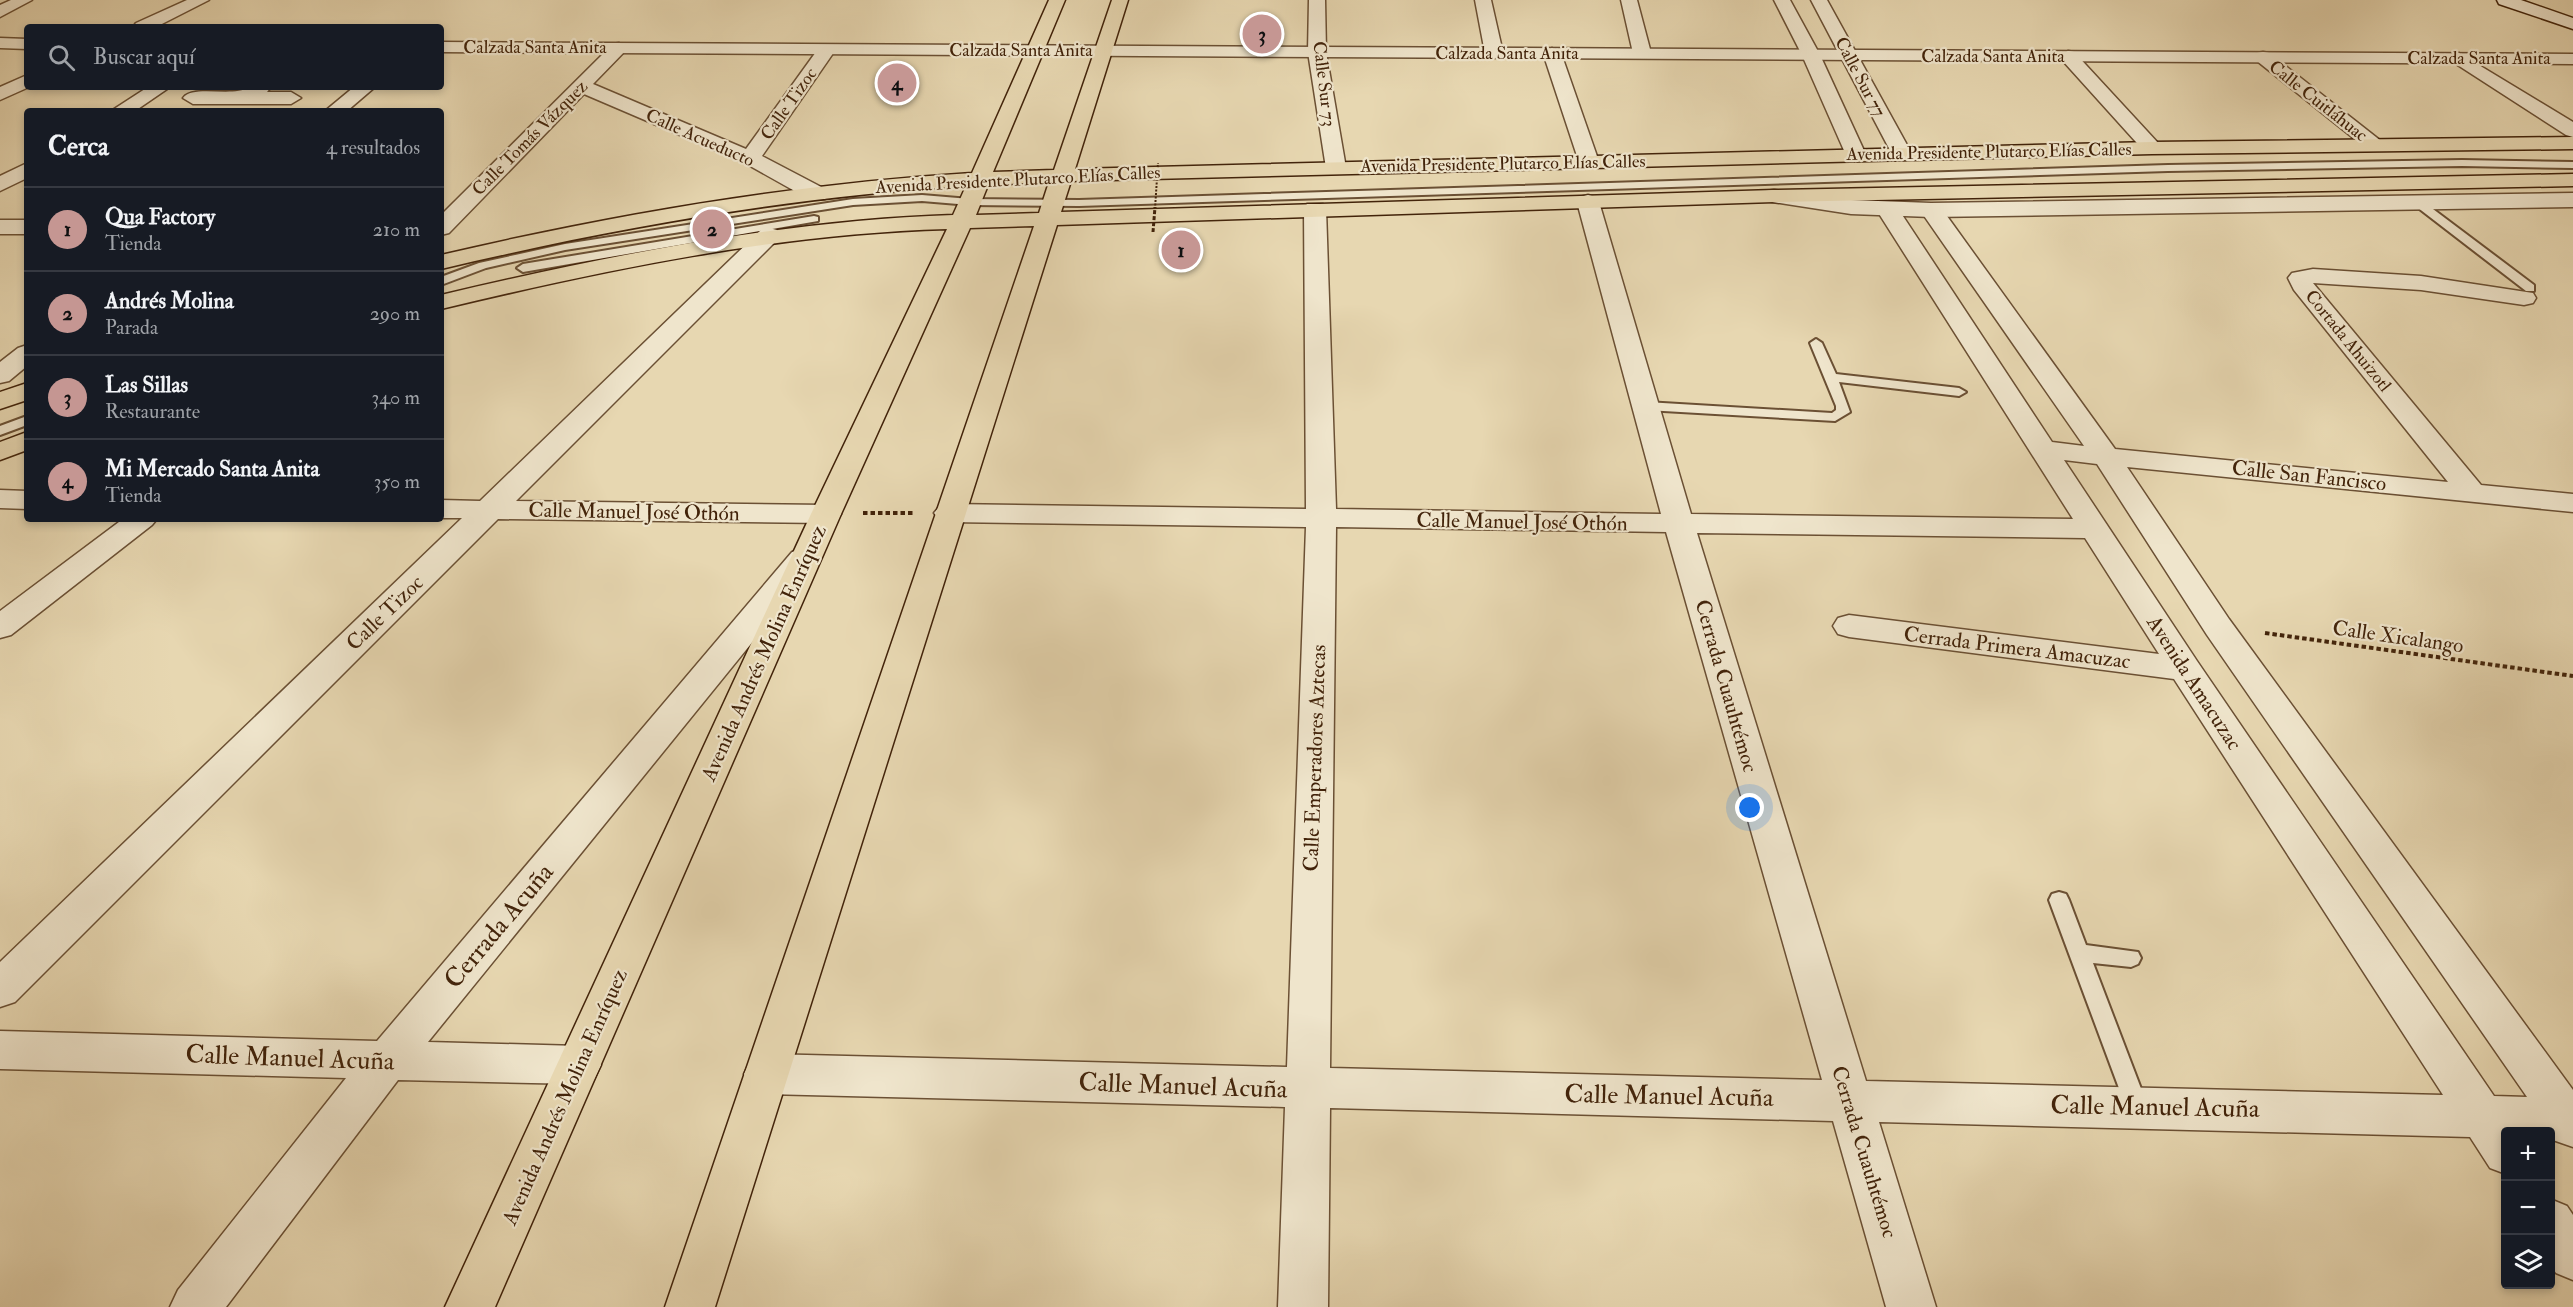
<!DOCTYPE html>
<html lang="es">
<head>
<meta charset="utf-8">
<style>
  body { margin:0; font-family:"IM FELL Double Pica",serif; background:#242831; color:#f1f3f6 }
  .controls { position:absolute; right:18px; bottom:18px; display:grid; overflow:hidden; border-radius:6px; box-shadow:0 3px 9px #0003 }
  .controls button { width:54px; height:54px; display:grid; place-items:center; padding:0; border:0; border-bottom:2px solid #363941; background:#171b24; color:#f1f3f6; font:30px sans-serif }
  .you { position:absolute; left:1750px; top:808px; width:21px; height:21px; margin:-15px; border:4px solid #fff; border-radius:50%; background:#1a73e8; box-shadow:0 0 0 9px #1a73e833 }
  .badge { display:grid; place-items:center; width:39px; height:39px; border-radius:50%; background:#c59692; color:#111; font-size:20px; font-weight:700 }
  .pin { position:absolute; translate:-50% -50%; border:3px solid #fff; box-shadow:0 2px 6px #0006 }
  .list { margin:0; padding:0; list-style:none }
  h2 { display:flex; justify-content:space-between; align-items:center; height:78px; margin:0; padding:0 24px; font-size:26px }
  h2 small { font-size:20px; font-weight:400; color:#9ea1a6 }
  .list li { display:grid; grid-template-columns:39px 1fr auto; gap:18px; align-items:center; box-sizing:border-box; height:84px; padding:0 24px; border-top:2px solid #363941 }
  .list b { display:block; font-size:22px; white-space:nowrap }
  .list p { margin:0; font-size:20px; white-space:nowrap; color:#9ea1a6 }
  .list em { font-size:20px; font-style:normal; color:#9ea1a6 }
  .icon { flex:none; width:33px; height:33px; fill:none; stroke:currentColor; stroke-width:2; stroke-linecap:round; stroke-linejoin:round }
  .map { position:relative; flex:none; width:2573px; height:1307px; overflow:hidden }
  .search { position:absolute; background:#171b24; box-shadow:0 3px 9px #0003; left:24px; top:24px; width:420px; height:66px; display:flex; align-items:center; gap:15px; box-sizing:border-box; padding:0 21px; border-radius:6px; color:#9ea1a6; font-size:22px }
  .panel { position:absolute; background:#171b24; box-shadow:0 3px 9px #0003; left:24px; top:108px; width:420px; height:414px; border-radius:6px }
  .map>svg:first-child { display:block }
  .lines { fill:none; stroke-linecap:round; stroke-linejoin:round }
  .service-casing { stroke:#6b5034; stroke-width:4 }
  .minor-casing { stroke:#6b5034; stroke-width:3 }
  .tertiary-casing { stroke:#6b5034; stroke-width:3 }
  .secondary-casing { stroke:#42230a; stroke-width:3 }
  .primary-casing { stroke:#42230a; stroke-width:3 }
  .path { stroke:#42230a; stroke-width:4; stroke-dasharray:4.5 3; stroke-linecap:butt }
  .service { fill:#efe5cc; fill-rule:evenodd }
  .minor { fill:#efe5cc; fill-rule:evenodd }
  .tertiary { fill:#efe5cc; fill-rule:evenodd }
  .secondary { fill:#efe5cc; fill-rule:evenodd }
  .primary { fill:#e7d7b1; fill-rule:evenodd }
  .path-bridge-far1 { stroke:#42230a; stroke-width:2; stroke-dasharray:2 1.5; stroke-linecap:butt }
  .path-bridge { stroke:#42230a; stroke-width:3; stroke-dasharray:4 2; stroke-linecap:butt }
  .labels { text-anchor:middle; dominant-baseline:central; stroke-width:4.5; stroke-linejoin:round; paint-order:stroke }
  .far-street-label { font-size:18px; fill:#42230a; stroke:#efe5cc }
  .street-label { font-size:21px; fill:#42230a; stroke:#efe5cc }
  .near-street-label { font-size:26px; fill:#42230a; stroke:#efe5cc }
</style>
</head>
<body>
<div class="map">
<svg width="2573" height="1307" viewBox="0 0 2573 1307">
  <rect width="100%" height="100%" fill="#e7d7b1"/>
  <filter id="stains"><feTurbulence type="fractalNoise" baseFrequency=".00333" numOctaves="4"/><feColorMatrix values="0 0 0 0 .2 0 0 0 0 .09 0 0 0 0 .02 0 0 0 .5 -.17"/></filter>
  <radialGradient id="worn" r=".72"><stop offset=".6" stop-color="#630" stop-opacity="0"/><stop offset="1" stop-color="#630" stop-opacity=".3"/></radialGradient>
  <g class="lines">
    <g class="service-casing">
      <path id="service" d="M2462 160 2573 162V168L2462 166 2168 171 1079 206 970 205 922 201 853 205 565 250 486 268 441 285V277L479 263 565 244 853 199 922 195 970 199 1079 200 2168 165Z
        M2413 200H2421L2534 285V291H2526L2413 204Z
        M814 216 818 217V221L523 272 517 268 523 264Z
        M1816 339 1822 343 1836 374 1959 388 1966 392 1959 396 1839 382 1850 412 1835 421 1646 410 1639 406 1646 402 1832 413 1836 410V406L1810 343Z
        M27 416V425L0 435V426Z
        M2059 892 2066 894 2069 900 2086 945 2138 952 2141 958 2138 964 2131 967 2093 963 2148 1107 2145 1114 2137 1117 2129 1114 2126 1107 2049 900 2052 894Z"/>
    </g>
    <g class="minor-casing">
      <path id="minor" d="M11 0H32L0 17V5Z
        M187 0H209L156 27H133L136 23Z
        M1309 0H1325L1326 52 1346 168 1343 172H1329L1326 168 1308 52Z
        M1475 0H1491L1503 53 1500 57H1488L1485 53Z
        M1621 0H1637L1651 53 1648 57H1636L1633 53Z
        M1774 0H1790L1820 55 1866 155 1863 159H1849L1846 155 1802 55Z
        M1811 0H1827L1912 154 1909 158H1895L1892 154Z
        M619 43 628 48 593 84 746 149 821 45H833L836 49 762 156 825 189 828 194 825 199H809L743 162 584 94 449 233 441 235V215L613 44Z
        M1552 48 1561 53 1599 162 1596 166H1582L1579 162 1543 53Z
        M2068 51 2074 52 2159 144 2162 148 2159 152H2145L2062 60 2059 56Z
        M2263 52 2269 53 2381 141 2384 145 2381 149H2367L2257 61 2254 57 2257 53Z
        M2459 53 2573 122V137L2566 135 2453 62 2450 58 2453 54Z
        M27 75V87H29L0 100V87Z
        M148 87H170L135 111H111Z
        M249 87H271L267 92H291L301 98 291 104H193L183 98C193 84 233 98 249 87Z
        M354 87H375L347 111H325Z
        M27 163V178L0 191V176Z
        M1588 195 1596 197 1599 202 1691 514 2073 519 1876 209 1879 204H1895L2052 442 2084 446 1920 210 1923 205H1939L2115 449 2448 482 2294 290 2288 278 2292 273 2313 269 2421 276 2533 293 2536 298 2533 303 2524 305 2421 290 2313 283 2481 485 2573 494V512L2127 467 2229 619 2573 1090V1147L2550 1139V1132H2506V1174L2490 1168 2470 1137 1879 1122 1936 1307H1886L1833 1121 1330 1108 1328 1307H1278L1285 1107 766 1094 751 1088 744 1074 751 1060 766 1054 1287 1067 1306 527 949 522 939 519 934 513 939 507 949 504 1306 509 1304 209 1307 204H1323L1326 209 1336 509 1661 514 1577 202 1580 197ZM2064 460 2097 464 2207 635 2527 1097 2494 1096 2197 661ZM1336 527 1666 532 1822 1080 1330 1068ZM1697 533 2085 538 2159 654 1849 615 1838 618 1833 626 1838 634 1849 637 2174 679 2443 1095 1866 1081Z
        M0 220H27V234H0Z
        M769 228 777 230 780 235 777 240 516 501 826 505 836 508 841 514 836 520 826 523 498 519 15 1002 0 1007V962L462 518H441V500L480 501 761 230Z
        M27 345V366L9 381 0 383V362L18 348Z
        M0 490 27 491V509L0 508Z
        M123 519H157L152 525 11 635 0 638V611Z
        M803 549 814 552 818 559 814 566 428 1042 579 1046 594 1051 601 1065 594 1079 579 1084 398 1080 226 1307H170L178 1290 346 1078 0 1069V1031L377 1041 792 552Z
        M2550 1199 2567 1206 2573 1215V1280L2556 1273 2550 1264Z"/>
    </g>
    <g class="tertiary-casing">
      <path id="tertiary" d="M0 38 27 39V49L0 48Z
        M441 42 2573 54V64L441 52Z
        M1774 190 1851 200 1931 203 2573 193V207L1931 217 1851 214 1766 201 1763 196 1766 191Z"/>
    </g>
    <g class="secondary-casing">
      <path id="secondary" d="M2497 0H2521L2573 18V29L2499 4Z"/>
    </g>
    <g class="primary-casing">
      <path id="primary" d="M1049 0H1065L993 172 1054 170 1112 0H1128L1075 169 2152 142 2573 137V149L2152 154 1071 181 1061 212 1774 190 2573 174V186L1774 202 1057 225 715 1307H665L1034 226 970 228 841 514 495 1307H445L811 514 947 229C776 234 608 269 441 309V295C610 255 780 221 953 215L966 186C789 197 614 228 441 269V255C616 214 792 184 972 173ZM1049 182 1039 213 976 215 988 185Z
        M27 383V400L0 409V392Z
        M27 432V450L0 460V442Z"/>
    </g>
    <path class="path" d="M863 513H915
      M2265 633 2573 676"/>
    <use href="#service" class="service"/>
    <use href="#minor" class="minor"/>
    <use href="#tertiary" class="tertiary"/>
    <use href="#secondary" class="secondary"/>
    <use href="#primary" class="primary"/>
    <path class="path-bridge-far1" d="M1155 209 1158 163"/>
    <path class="path-bridge" d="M1153 232 1155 207"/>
  </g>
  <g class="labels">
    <g class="far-street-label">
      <text x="535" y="47">Calzada Santa Anita</text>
      <text x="1021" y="50">Calzada Santa Anita</text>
      <text x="1507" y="53">Calzada Santa Anita</text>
      <text x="1993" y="56">Calzada Santa Anita</text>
      <text x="2479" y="58">Calzada Santa Anita</text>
      <text transform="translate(1860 77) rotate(62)">Calle Sur 77</text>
      <text transform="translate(1324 84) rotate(83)">Calle Sur 73</text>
      <text transform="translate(2318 101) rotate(38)">Calle Cuitláhuac</text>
      <text transform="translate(789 104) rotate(-55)">Calle Tizoc</text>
      <text transform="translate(530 138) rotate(-45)">Calle Tomás Vázquez</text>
      <text transform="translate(700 138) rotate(24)">Calle Acueducto</text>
      <text transform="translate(1989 152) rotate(-1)">Avenida Presidente Plutarco Elías Calles</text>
      <text transform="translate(1503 164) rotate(-1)">Avenida Presidente Plutarco Elías Calles</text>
      <text transform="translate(1018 180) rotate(-3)">Avenida Presidente Plutarco Elías Calles</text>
      <text transform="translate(2348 341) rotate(51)">Cortada Ahuizotl</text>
    </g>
    <g class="street-label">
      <text transform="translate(2309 476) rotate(6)">Calle San Fancisco</text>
      <text transform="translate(634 512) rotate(1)">Calle Manuel José Othón</text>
      <text transform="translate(1522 522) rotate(1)">Calle Manuel José Othón</text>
      <text transform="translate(385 613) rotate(-44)">Calle Tizoc</text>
      <text transform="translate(2398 637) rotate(8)">Calle Xicalango</text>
      <text transform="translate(2017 648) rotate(7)">Cerrada Primera Amacuzac</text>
      <text transform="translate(764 653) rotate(-66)">Avenida Andrés Molina Enríquez</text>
      <text transform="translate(2194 683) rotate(57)">Avenida Amacuzac</text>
      <text transform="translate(1726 686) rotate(74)">Cerrada Cuauhtémoc</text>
      <text transform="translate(1315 758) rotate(-88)">Calle Emperadores Aztecas</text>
      <text transform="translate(565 1097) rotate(-66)">Avenida Andrés Molina Enríquez</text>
      <text transform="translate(1864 1152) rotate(73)">Cerrada Cuauhtémoc</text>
    </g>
    <g class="near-street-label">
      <text transform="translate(499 926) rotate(-50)">Cerrada Acuña</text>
      <text transform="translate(290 1058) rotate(2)">Calle Manuel Acuña</text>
      <text transform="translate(1183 1086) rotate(2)">Calle Manuel Acuña</text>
      <text transform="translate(1669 1096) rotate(1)">Calle Manuel Acuña</text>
      <text transform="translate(2155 1107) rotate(1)">Calle Manuel Acuña</text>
    </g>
  </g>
  <rect width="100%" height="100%" filter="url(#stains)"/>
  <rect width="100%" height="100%" fill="url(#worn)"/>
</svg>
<div class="controls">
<button>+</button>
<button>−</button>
<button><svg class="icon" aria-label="layers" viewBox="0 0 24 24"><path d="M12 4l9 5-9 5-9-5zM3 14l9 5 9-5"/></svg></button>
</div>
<div class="you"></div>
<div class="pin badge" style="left:1181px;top:250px">1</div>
<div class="pin badge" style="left:712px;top:229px">2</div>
<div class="pin badge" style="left:1262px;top:34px">3</div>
<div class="pin badge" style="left:897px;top:83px">4</div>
<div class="search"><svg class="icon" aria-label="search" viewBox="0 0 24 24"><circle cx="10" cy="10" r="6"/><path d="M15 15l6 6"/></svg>Buscar aquí</div>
<section class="panel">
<h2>Cerca<small>4 resultados</small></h2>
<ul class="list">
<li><span class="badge">1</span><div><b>Qua Factory</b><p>Tienda</p></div><em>210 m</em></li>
<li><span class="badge">2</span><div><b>Andrés Molina</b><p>Parada</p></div><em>290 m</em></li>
<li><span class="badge">3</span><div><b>Las Sillas</b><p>Restaurante</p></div><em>340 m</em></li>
<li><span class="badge">4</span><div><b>Mi Mercado Santa Anita</b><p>Tienda</p></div><em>350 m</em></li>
</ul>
</section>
</div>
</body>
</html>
